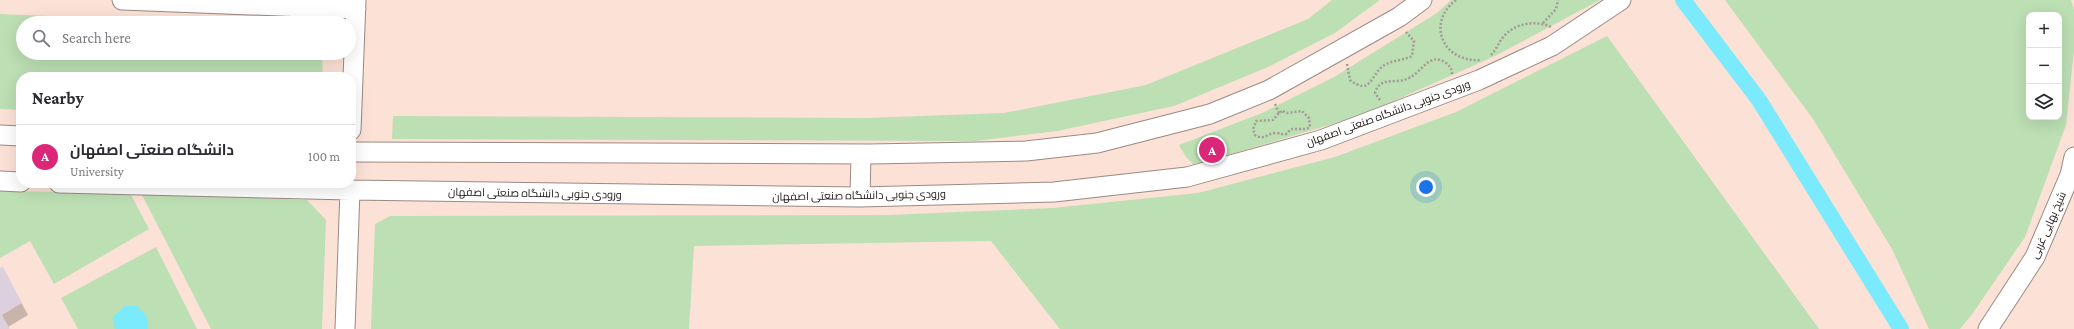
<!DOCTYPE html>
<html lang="en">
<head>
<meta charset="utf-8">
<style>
  body { margin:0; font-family:"Crimson Pro",Cairo,serif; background:#f7f7f7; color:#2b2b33 }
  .controls { position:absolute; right:12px; top:12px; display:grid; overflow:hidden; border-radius:8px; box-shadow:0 4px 16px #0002 }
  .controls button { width:36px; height:36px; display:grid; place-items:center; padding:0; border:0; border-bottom:1px solid #e1e1e2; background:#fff; color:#2b2b33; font:20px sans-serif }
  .you { position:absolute; left:1426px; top:187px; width:14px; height:14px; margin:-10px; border:3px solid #fff; border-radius:50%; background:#1a73e8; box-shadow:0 0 0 6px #1a73e833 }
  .badge { display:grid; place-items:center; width:26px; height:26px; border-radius:50%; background:#db2777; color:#fff; font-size:13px; font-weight:700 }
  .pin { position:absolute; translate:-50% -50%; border:2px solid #fff; box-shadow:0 1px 4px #0006 }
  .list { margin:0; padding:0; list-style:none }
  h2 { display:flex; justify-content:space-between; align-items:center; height:52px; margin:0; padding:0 16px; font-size:17px }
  h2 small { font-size:13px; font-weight:400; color:#7c7c81 }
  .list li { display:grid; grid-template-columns:26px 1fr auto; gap:12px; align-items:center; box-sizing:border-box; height:64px; padding:0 16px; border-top:1px solid #e1e1e2 }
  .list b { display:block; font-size:15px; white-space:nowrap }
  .list p { margin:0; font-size:13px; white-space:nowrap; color:#7c7c81 }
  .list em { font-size:13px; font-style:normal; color:#7c7c81 }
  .icon { flex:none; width:22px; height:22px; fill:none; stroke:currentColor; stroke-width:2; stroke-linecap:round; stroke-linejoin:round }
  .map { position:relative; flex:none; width:2074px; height:329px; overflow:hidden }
  .search { position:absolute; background:#fff; box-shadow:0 4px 16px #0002; left:16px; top:16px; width:340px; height:44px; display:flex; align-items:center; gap:10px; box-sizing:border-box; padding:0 14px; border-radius:22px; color:#7c7c81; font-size:15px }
  .panel { position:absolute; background:#fff; box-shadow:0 4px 16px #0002; left:16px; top:72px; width:340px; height:116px; border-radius:16px }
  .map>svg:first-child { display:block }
  .built { fill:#fce1d6; fill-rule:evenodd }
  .green { fill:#bddfb4; fill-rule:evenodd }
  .water { fill:#7aeafc }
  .shadow { fill:#0003 }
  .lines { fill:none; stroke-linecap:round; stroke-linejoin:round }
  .canal { stroke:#7aeafc; stroke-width:16 }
  .building { fill:#dccfde }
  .minor-casing { stroke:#9b8a83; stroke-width:21 }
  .path { stroke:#a49a96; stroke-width:2.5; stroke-dasharray:2 2; stroke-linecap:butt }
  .minor { stroke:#fff; stroke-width:19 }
  .labels { text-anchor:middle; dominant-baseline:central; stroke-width:3; stroke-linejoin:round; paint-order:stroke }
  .street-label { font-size:11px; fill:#1a1411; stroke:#fff }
</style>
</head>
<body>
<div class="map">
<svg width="2074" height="329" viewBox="0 0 2074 329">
  <rect width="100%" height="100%" fill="#fdf1ec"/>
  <path class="built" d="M0 0H2074V329H0ZM2029 15H2059V117H2029ZM23 23H349V53H23ZM21 77H351V183H21Z"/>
  <path class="green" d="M1332 0H1380L1335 33 1268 67 1174 106 1057 131 976 141 392 139 393 116 866 118 1004 113 1146 85 1308 19Z
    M1451 0H1600L1495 56 1360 116 1194 165 1186 157 1179 145 1262 113 1334 77 1437 13Z
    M1725 0H2071L2074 10V50L2066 125 2025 237 1973 313 1960 329H1929L1892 249 1813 119ZM2029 15H2059V117H2029Z
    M0 14 225 23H23V53H322L323 77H21V110L0 109Z
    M1607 36 1819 329H1060L991 241 694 246 689 329H371L375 224 390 216 889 215 1053 208 1198 193 1335 157 1456 112Z
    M0 191 130 193 149 229 54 284 30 241 0 258Z
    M141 193 307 200 326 220 322 329H211Z
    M156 247 197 329H78L61 298Z"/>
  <path class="water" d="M125 306H137C145 313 149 318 148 329H115L113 317Z"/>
  <path class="shadow" d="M0 269 9 280 28 315 8 327 9 329H0Z"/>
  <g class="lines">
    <path class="canal" d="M1683 0 1759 100 1901 329"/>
  </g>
  <path class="building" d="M3 267 22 303 2 315 10 329H0V268Z"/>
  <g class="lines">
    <g class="minor-casing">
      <path id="minor" d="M122 0 356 9
        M351 130 356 0
        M0 135 21 136
        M351 152 870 154 1026 151 1097 143 1210 114 1269 90 1399 17 1422 0
        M0 181 21 182
        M59 183 350 190 860 197 1054 192 1187 177 1321 140 1479 80 1552 46 1621 0
        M860 197 861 154
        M345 329 350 190
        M1988 329 2035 257 2070 175 2074 157"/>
    </g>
    <path class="path" d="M1456 0C1425 24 1444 63 1481 60
      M1543 23 1556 9 1558 0
      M1491 55C1497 49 1499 41 1505 35 1516 23 1537 20 1551 27
      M1347 64 1350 80C1371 96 1370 76 1383 66 1391 60 1403 61 1412 56L1414 41 1406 32
      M1380 100 1375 93C1380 75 1396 85 1409 78 1422 72 1430 51 1446 63 1450 66 1452 69 1452 74
      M1275 104 1279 113
      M1283 111 1287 113 1302 111 1309 118 1310 127 1306 129H1291L1286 134C1282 135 1280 133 1276 133 1267 133 1264 141 1255 135L1253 129 1256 121 1273 120 1279 113Z"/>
    <use href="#minor" class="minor"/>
  </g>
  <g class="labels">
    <g class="street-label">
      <text transform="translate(1388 113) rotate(-20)">ورودی جنوبی دانشگاه صنعتی اصفهان</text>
      <text transform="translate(535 193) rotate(1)">ورودی جنوبی دانشگاه صنعتی اصفهان</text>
      <text transform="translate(859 195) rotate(-1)">ورودی جنوبی دانشگاه صنعتی اصفهان</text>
      <text transform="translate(2048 225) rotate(-66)">شیخ بهایی غربی</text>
    </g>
  </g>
</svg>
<div class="controls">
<button>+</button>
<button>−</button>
<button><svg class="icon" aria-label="layers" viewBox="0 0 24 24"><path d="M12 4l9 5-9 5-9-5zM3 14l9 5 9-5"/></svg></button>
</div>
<div class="you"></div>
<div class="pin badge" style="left:1212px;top:150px">A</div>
<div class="search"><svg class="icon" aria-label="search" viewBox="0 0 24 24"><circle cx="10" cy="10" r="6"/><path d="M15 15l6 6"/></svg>Search here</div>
<section class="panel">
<h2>Nearby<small></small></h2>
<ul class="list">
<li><span class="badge">A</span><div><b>دانشگاه صنعتی اصفهان</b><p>University</p></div><em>100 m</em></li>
</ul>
</section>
</div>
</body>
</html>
